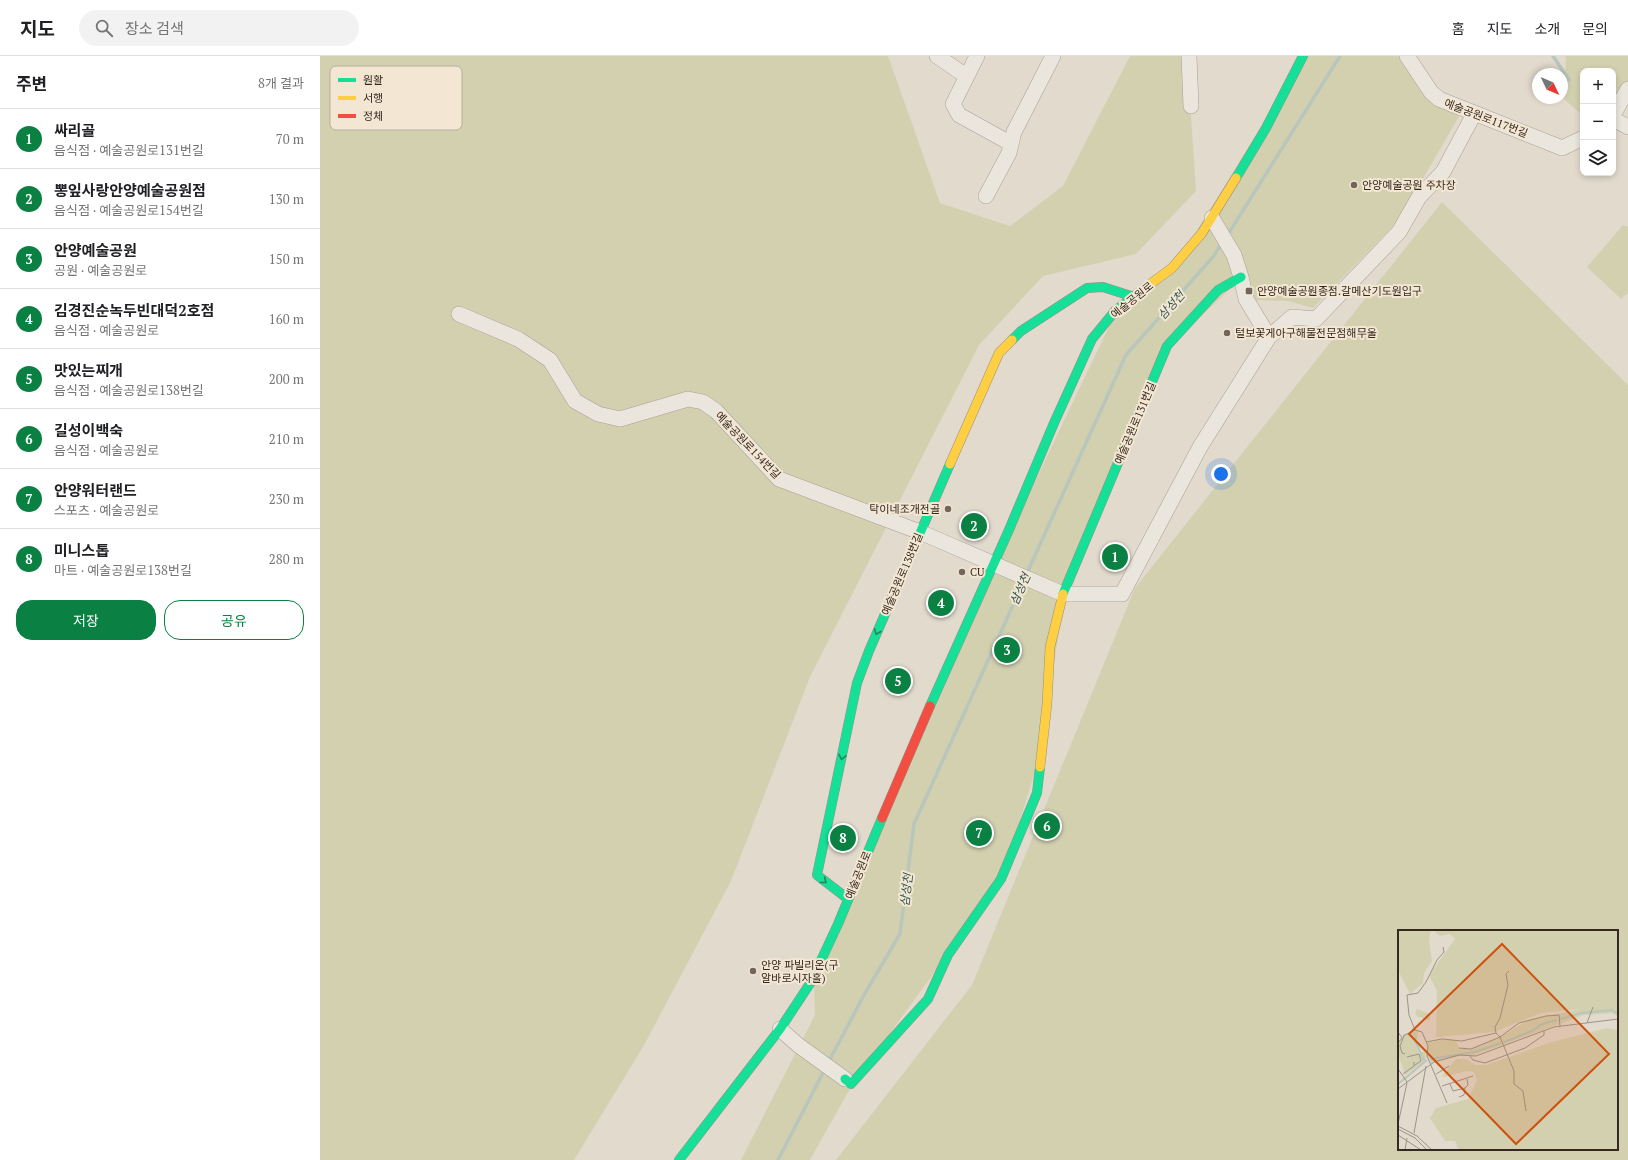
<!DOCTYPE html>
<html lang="ko">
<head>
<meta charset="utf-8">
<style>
  body { margin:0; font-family:"PT Serif","Noto Sans KR",serif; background:#f2f2f2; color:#202124 }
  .controls { position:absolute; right:12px; top:12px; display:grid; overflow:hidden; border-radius:8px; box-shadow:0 2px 6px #0003 }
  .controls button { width:36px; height:36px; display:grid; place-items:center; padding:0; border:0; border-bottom:1px solid #e0e0e0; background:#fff; color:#202124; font:20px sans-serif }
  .compass { position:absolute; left:1212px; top:12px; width:36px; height:36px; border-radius:50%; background:#fff; box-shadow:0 2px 6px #0003; rotate:134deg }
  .you { position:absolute; left:901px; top:418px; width:14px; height:14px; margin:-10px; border:3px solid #fff; border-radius:50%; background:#1a73e8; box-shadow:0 0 0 6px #1a73e833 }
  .badge { display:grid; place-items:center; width:26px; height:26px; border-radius:50%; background:#0b8043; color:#fff; font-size:13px; font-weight:700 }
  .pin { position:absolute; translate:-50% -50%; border:2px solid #fff; box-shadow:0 1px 4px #0006 }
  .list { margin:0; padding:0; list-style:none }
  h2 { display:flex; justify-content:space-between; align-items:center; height:52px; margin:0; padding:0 16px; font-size:17px }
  h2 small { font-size:13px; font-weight:400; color:#757577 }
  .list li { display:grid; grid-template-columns:26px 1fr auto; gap:12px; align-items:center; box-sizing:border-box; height:60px; padding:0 16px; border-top:1px solid #e0e0e0 }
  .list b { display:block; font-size:15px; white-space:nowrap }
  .list p { margin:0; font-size:13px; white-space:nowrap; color:#757577 }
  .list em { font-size:13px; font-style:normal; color:#757577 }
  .actions { display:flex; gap:8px; padding:12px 16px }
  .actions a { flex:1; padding:9px 0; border:1px solid #0b8043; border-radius:16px; text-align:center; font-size:14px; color:#0b8043 }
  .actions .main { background:#0b8043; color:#fff }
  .icon { flex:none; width:22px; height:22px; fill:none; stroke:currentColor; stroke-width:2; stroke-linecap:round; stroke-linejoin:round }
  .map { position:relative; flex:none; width:1308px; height:1104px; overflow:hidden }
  header { display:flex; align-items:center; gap:24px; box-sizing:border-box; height:56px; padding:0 20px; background:#fff; border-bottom:1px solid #e0e0e0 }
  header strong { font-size:19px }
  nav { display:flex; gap:22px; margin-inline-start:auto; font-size:14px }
  .search { width:280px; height:36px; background:#f2f2f2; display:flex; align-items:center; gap:10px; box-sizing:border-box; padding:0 14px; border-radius:22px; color:#757577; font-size:15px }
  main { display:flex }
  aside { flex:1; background:#fff }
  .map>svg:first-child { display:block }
  .green { fill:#d3d0b0; fill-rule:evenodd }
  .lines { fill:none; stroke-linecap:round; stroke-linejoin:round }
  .stream { stroke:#b8c6bc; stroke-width:3.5 }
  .street-casing { stroke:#a79f96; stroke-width:16 }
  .fast-casing { stroke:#978f86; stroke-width:10 }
  .slow-casing { stroke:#978f86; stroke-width:10 }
  .jam-casing { stroke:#978f86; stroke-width:10 }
  .street { stroke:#eae6de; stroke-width:15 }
  .fast { stroke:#16e098; stroke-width:9 }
  .slow { stroke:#ffcf43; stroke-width:9 }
  .jam { stroke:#f24e42; stroke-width:9 }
  .oneway { stroke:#26845c }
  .poi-dot { fill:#72665c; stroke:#f3e7d3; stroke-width:1.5 }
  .labels { text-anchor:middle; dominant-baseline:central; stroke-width:4; stroke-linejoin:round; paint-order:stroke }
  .street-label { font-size:11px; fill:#35281f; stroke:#f3e7d3 }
  .poi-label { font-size:11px; fill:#35281f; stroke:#f3e7d3; text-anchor:start }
  .water-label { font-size:12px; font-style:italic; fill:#2f544f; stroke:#f3e7d3 }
  .inset-river { fill:none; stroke:#b8c6bc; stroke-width:2 }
  .inset-road { fill:none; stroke:#9d9387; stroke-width:1 }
  .view { fill:#cd520f; fill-opacity:0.15; stroke:#cd520f; stroke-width:2 }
  .inset-edge { fill:none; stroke:#35281f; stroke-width:2 }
  .key { fill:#f3e7d3; stroke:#baae9d; stroke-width:1 }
  .key-label { font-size:11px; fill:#35281f }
</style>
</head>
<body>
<header>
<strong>지도</strong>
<div class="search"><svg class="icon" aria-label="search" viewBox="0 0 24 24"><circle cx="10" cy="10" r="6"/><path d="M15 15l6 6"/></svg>장소 검색</div>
<nav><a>홈</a><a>지도</a><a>소개</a><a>문의</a></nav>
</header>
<main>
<aside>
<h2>주변<small>8개 결과</small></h2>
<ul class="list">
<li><span class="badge">1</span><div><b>싸리골</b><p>음식점 · 예술공원로131번길</p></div><em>70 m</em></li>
<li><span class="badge">2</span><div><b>뽕잎사랑안양예술공원점</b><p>음식점 · 예술공원로154번길</p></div><em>130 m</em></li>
<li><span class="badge">3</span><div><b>안양예술공원</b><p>공원 · 예술공원로</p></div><em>150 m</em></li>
<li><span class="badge">4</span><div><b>김경진순녹두빈대덕2호점</b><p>음식점 · 예술공원로</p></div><em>160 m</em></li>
<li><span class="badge">5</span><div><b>맛있는찌개</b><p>음식점 · 예술공원로138번길</p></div><em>200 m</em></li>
<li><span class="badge">6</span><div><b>길성이백숙</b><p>음식점 · 예술공원로</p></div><em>210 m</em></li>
<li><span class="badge">7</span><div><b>안양워터랜드</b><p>스포츠 · 예술공원로</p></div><em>230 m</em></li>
<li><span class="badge">8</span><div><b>미니스톱</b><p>마트 · 예술공원로138번길</p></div><em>280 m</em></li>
</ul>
<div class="actions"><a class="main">저장</a><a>공유</a></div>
</aside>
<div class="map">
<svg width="1308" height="1104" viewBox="0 0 1308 1104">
  <rect width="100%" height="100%" fill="#e2dacd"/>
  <path class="green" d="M0 0H568L620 147 690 170 743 130 810 0H867L876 135 816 198 723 220 659 289 490 621 411 825 323 991 254 1104H0Z
    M985 0H1088L1141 57 1079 164 993 252 968 245 927 244 922 222 848 291 744 539 722 692 682 824 532 1029 490 1104H421L495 959 494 928 675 509 796 256 853 213Z
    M1244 0H1308V26L1293 53V15H1263V60L1244 43 1246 1Z
    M1122 146 1308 329V1104H516L652 929 815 532ZM1079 875H1297V1093H1079Z
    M1303 169 1308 171V237L1301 243 1267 211Z"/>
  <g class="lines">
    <path class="stream" d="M1233 0 1249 24
      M907 180 1020 0
      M707 517 806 299 893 201 902 187
      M508 1007 544 939 580 878 594 768 704 525
      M458 1104 505 1013"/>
    <g class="street-casing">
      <path id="street" d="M617 0 646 20
        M657 0 633 48 639 59 690 87
        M869 0 871 50
        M1087 0 1111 36 1119 43 1242 92 1263 82
        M1293 59 1308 33
        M1293 63 1308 71
        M666 140 689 97 694 76 733 0
        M892 162 914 199 921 221 926 243 949 281
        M139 258 198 283 230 304 255 345 278 358 300 363 368 343 383 346 396 355 459 423 600 476 743 538H802L880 391 949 281 972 261 996 263 1079 176 1099 141 1123 116 1154 58
        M460 973 478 989 525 1023"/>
    </g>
    <g class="fast-casing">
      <path id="fast" d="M916 122 946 72 983 0
        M692 284 701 275 767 232 783 231 814 241
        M743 538 847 290 898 234 921 221
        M610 650 688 476 734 367 772 283 795 255 822 234
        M528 843 497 819 537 627 549 595 630 408
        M525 1023 531 1028 608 943 628 899 681 823 717 737 720 711
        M359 1104 460 973 491 926 518 868 562 762"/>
    </g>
    <g class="slow-casing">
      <path id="slow" d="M822 234 852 212 882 177 916 122
        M630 408 679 297 692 284
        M720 711 727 648 730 591 743 538"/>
    </g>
    <g class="jam-casing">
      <path id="jam" d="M562 762 610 650"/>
    </g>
    <use href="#street" class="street"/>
    <use href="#fast" class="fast"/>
    <use href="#slow" class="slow"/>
    <use href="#jam" class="jam"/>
  </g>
  <defs><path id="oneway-chevron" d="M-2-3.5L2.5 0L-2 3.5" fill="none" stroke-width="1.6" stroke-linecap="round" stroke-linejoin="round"/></defs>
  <g class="oneway">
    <use href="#oneway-chevron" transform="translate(557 576) rotate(113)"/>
    <use href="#oneway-chevron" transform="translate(522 701) rotate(102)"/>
    <use href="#oneway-chevron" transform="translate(504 825) rotate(39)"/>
  </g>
  <g class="poi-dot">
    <circle cx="1034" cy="129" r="4"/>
    <rect x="925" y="231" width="8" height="8" rx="2"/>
    <circle cx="907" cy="277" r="4"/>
    <circle cx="628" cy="453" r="4"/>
    <circle cx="642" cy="516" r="4"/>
    <circle cx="433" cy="915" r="4"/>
  </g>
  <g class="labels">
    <g class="street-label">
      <text transform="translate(1166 62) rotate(21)">예술공원로117번길</text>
      <text transform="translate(812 244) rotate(-39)">예술공원로</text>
      <text transform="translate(815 367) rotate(-67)">예술공원로131번길</text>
      <text transform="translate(428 389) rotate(46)">예술공원로154번길</text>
      <text transform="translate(582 518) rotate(-67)">예술공원로138번길</text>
      <text transform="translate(538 819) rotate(-68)">예술공원로</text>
    </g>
    <g class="poi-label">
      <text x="1042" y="129">안양예술공원 주차장</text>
      <text x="937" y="235">안양예술공원종점.갈메산기도원입구</text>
      <text x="915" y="277">털보꽃게아구해물전문점해무울</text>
      <text x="620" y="453" text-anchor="end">탁이네조개전골</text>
      <text x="650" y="516">CU</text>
      <text x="441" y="909">안양 파빌리온(구<tspan x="441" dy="13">알바로시자홀)</tspan></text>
    </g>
    <g class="water-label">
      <text transform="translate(851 249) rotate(-48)">삼성천</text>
      <text transform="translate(700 533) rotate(-66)">삼성천</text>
      <text transform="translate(586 834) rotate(-83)">삼성천</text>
    </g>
  </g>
  <g transform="translate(1078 874)">
    <rect width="220" height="220" fill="#e2dacd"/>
    <path d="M0 0H33L31 11 34 31 26 43 25 53 12 64 0 40ZM35 0H220V87L214 83 186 85 74 126 66 125 33 133 29 126 26 132 7 145 0 124V115L6 104 20 101V106L16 109 21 123 29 120V113L43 110H58L61 118 73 119 102 107 132 89 183 79 143 83 96 102 38 107 39 61 31 45 57 9 52 4 42 6ZM19 79 32 84V90H26L24 87H20L17 84ZM209 98 220 100V220H61L57 211H47L32 188 38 178 70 169 79 150 76 142 68 141 47 147 44 146 58 129H68L77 135H88L154 112Z" fill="#d3d0b0"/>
    <path class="inset-river" d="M162 89 183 83 214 80 220 84M18 107 17 111 27 132M106 112 134 101 144 94 159 90M32 129 77 122 103 113M0 154 29 130"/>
    <path class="inset-road" d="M45 17 46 22 39 30 28 52 20 63 9 65 11 85 17 100 24 102 30 116 29 126 49 173M189 93 195 77M0 102 4 108 0 113M98 103 102 107 116 141V154L125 161 128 181M98 103 97 97 102 88 110 55 108 44 111 41M5 106 17 100M6 106 2 116 4 123 7 124M64 111 98 103M28 112 44 109 64 111M61 118 73 119 102 107 121 93 148 86 161 85 162 96M72 126 75 130 87 133 127 118 146 105V101M9 127 21 124 23 131 17 135M0 139 9 152M5 144 16 136V132M38 144 51 136M52 154 55 161 67 158 70 155 69 149M44 156 75 146M0 159 36 132 61 125 78 126 156 97 220 89M61 167 66 165 67 158M0 194 9 153M0 196 19 206 34 220M0 199 17 208 29 220M16 203 28 136M0 205 23 220M7 220 9 208"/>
    <path class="view" d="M104 14 211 124 118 214 11 104Z"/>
    <rect width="220" height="220" class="inset-edge"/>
  </g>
  <rect x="10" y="10" width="132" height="64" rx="6" class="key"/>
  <rect x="18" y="22" width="18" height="4" fill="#16e098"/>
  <rect x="18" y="40" width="18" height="4" fill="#ffcf43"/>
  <rect x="18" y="58" width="18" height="4" fill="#f24e42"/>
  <g class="key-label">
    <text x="43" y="28">원활</text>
    <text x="43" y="46">서행</text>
    <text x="43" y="64">정체</text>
  </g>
</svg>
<div class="controls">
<button>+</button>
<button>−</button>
<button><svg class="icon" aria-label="layers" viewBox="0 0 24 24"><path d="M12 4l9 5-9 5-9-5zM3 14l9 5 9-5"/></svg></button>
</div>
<svg class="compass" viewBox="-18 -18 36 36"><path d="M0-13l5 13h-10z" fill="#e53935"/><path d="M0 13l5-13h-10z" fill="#757577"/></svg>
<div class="you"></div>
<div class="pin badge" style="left:795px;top:501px">1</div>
<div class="pin badge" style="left:654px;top:470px">2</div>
<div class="pin badge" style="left:687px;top:594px">3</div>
<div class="pin badge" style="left:621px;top:547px">4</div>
<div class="pin badge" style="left:578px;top:625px">5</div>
<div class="pin badge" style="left:727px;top:770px">6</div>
<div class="pin badge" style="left:659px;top:777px">7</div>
<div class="pin badge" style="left:523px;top:782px">8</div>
</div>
</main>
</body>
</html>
